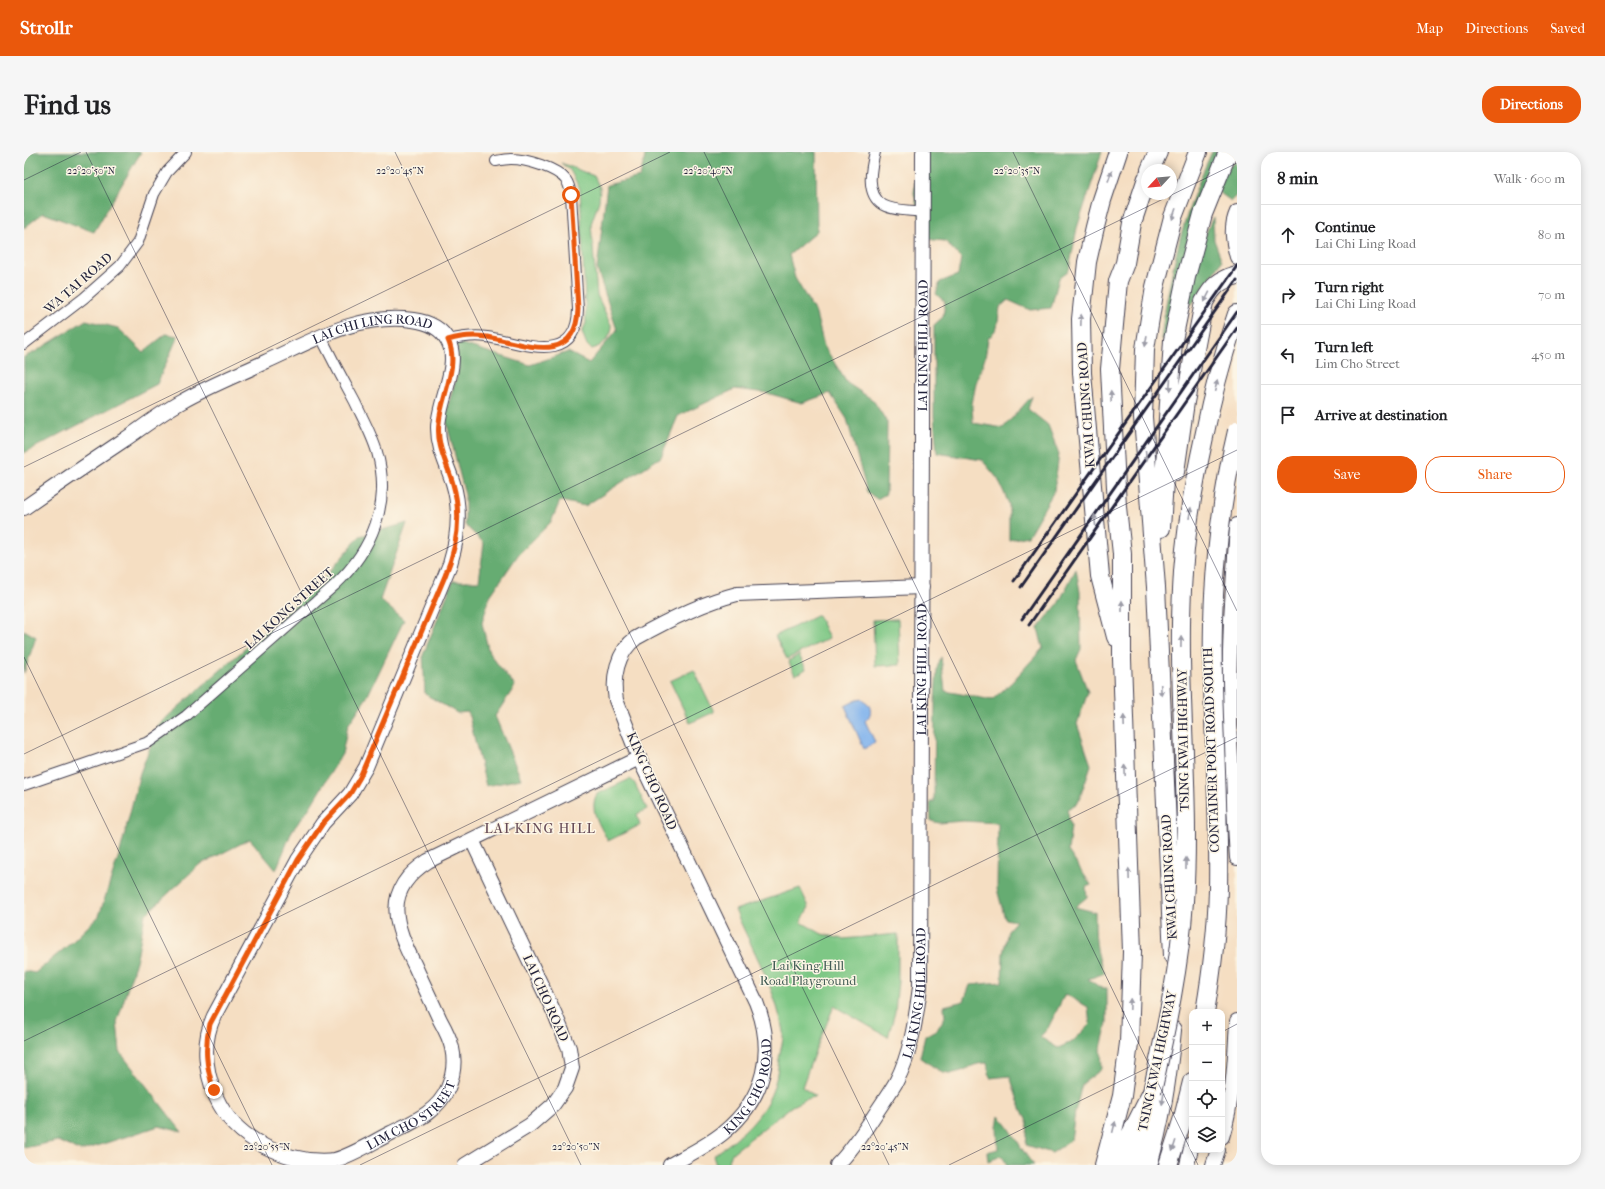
<!DOCTYPE html>
<html lang="en">
<head>
<meta charset="utf-8">
<style>
  body { margin:0; font-family:"IM FELL French Canon",serif; background:#f6f6f6; color:#202124 }
  .controls { position:absolute; right:12px; bottom:12px; display:grid; overflow:hidden; border-radius:8px; box-shadow:0 2px 10px #0003 }
  .controls button { width:36px; height:36px; display:grid; place-items:center; padding:0; border:0; border-bottom:1px solid #e0e0e0; background:#fff; color:#202124; font:20px sans-serif }
  .compass { position:absolute; left:1117px; top:12px; width:36px; height:36px; border-radius:50%; background:#fff; box-shadow:0 2px 10px #0003; rotate:244deg }
  .stop { position:absolute; width:12px; height:12px; margin:-9px; border:3px solid #ea580c; border-radius:50%; background:#fff }
  .stop.end { background:#ea580c; border-color:#fff; box-shadow:0 1px 4px #0008 }
  .list { margin:0; padding:0; list-style:none }
  h2 { display:flex; justify-content:space-between; align-items:center; height:52px; margin:0; padding:0 16px; font-size:17px }
  h2 small { font-size:13px; font-weight:400; color:#757577 }
  .list li { display:grid; grid-template-columns:26px 1fr auto; gap:12px; align-items:center; box-sizing:border-box; height:60px; padding:0 16px; border-top:1px solid #e0e0e0 }
  .list b { display:block; font-size:15px; white-space:nowrap }
  .list p { margin:0; font-size:13px; white-space:nowrap; color:#757577 }
  .list em { font-size:13px; font-style:normal; color:#757577 }
  .actions { display:flex; gap:8px; padding:12px 16px }
  .actions a { flex:1; padding:9px 0; border:1px solid #ea580c; border-radius:16px; text-align:center; font-size:14px; color:#ea580c }
  .actions .main { background:#ea580c; color:#fff }
  .icon { flex:none; width:22px; height:22px; fill:none; stroke:currentColor; stroke-width:2; stroke-linecap:round; stroke-linejoin:round }
  .map { position:relative; flex:none; width:1213px; height:1013px; overflow:hidden; border-radius:16px }
  header { display:flex; align-items:center; gap:24px; box-sizing:border-box; height:56px; padding:0 20px; background:#ea580c; color:#fff }
  header strong { font-size:19px }
  nav { display:flex; gap:22px; margin-inline-start:auto; font-size:14px }
  .intro { display:flex; align-items:center; justify-content:space-between; box-sizing:border-box; height:96px; padding:0 24px }
  h1 { margin:0; font-size:28px }
  .button { padding:10px 18px; border-radius:16px; background:#ea580c; color:#fff; font-size:14px; font-weight:700 }
  main { display:flex; gap:24px; padding:0 24px }
  aside { flex:1; background:#fff; border-radius:16px; box-shadow:0 2px 10px #0003 }
  .map>svg:first-child { display:block }
  .green { fill:#7ec785; stroke:#507460 }
  .forest { fill:#66ac72; stroke:#446756; fill-rule:evenodd }
  .water { fill:#81b3ed; stroke:#526a94 }
  .lines { fill:none; stroke-linecap:round; stroke-linejoin:round }
  .street-casing { stroke:#423e4f; stroke-width:12 }
  .secondary-casing { stroke:#423e4f; stroke-width:16 }
  .highway-casing { stroke:#423e4f; stroke-width:20 }
  .street { stroke:#fff; stroke-width:10 }
  .secondary { stroke:#fff; stroke-width:14 }
  .highway { stroke:#fff; stroke-width:18 }
  .rail { stroke:#22223b; stroke-width:3 }
  .highway-bridge-casing { stroke:#423e4f; stroke-width:20; stroke-linecap:butt }
  .highway-bridge { stroke:#fff; stroke-width:18 }
  .oneway { fill:#9c9ca7 }
  .route { stroke:#ea580c; stroke-width:5 }
  .ticks { fill:none; stroke:#22223b; stroke-width:1; stroke-opacity:0.45 }
  .labels { text-anchor:middle; dominant-baseline:central; stroke-width:3; stroke-linejoin:round; paint-order:stroke }
  .street-label { font-size:13px; fill:#22223b; stroke:#fcf5e5 }
  .park-label { font-size:13px; fill:#425c55; stroke:#fcf5e5 }
  .neighbourhood-label { font-size:14px; letter-spacing:1px; fill:#674c58; stroke:#fcf5e5 }
  .ticks-label { font-size:10px; text-anchor:middle; fill:#22223b; stroke:#fcf5e5; stroke-width:3; stroke-linejoin:round; paint-order:stroke }
</style>
</head>
<body>
<header>
<strong>Strollr</strong>
<nav><a>Map</a><a>Directions</a><a>Saved</a></nav>
</header>
<div class="intro"><h1>Find us</h1><a class="button">Directions</a></div>
<main>
<div class="map">
<svg width="1213" height="1013" viewBox="0 0 1213 1013">
  <rect width="100%" height="100%" fill="#fcf5e5"/>
  <filter id="ink" filterUnits="userSpaceOnUse"><feTurbulence type="fractalNoise" baseFrequency=".025" numOctaves="2"/><feDisplacementMap in="SourceGraphic" scale="8" xChannelSelector="R" yChannelSelector="G"/><feConvolveMatrix kernelMatrix="1 2 1 2 8 2 1 2 1" color-interpolation-filters="sRGB"/></filter>
  <filter id="wash" filterUnits="userSpaceOnUse"><feTurbulence type="fractalNoise" baseFrequency=".012" numOctaves="4" result="noise"/><feDisplacementMap in="SourceGraphic" scale="16" xChannelSelector="R" yChannelSelector="G"/><feGaussianBlur stdDeviation="0.9" result="paint"/><feColorMatrix in="noise" values="0 0 0 0 0 0 0 0 0 0 0 0 0 0 0 0 0 1.4 0 .05"/><feComposite in="paint" operator="in"/></filter>
  <g filter="url(#wash)">
    <rect width="100%" height="100%" fill="#f5dec2"/>
    <path class="green" d="M537 11 570 24 576 36 575 49 567 72 573 143 588 175C587 185 577 196 567 197L563 193 558 180 562 171 556 37 546 18Z
      M794 463 805 486 763 507 751 484Z
      M874 467 876 513 851 514 849 468Z
      M775 503 782 517 771 523 764 509Z
      M670 518 690 560 666 571 646 529Z
      M606 627 610 630 623 657 613 662 616 673 584 689C577 675 564 658 573 642Z
      M776 736 785 755 777 770 798 782 819 787 874 782V828L871 860 864 885 810 854 790 902 778 935 791 944 790 945 780 948 768 954 708 1001 703 1013H692L689 1004C715 985 742 964 751 931 753 923 754 915 755 907 756 899 760 888 759 880 752 837 728 797 711 758Z"/>
    <path class="forest" d="M0 0H117L70 80 19 61 0 76Z
      M622 0H792L793 79 765 103 771 126 792 162 800 194 823 231 849 248 863 270 862 342 853 347 843 340 823 267 806 241 778 251 743 241 711 237 654 264 637 305 561 354 536 349 527 370 494 403 466 444 458 471 465 501 491 534 471 564 497 627 462 634 444 560 433 561 401 542 399 503 429 429H455L460 391 441 373V343L421 264 434 220 432 190 506 213 544 200 565 211 593 178 573 117 583 33 616 25Z
      M895 0H1078L1053 76 1045 118 1035 126 1027 156 1006 158 984 148 976 155 973 176 964 187 961 206 952 231 948 252 949 271 979 276 1008 244 1004 257 1024 273 1035 302 1030 339 1004 384 985 388V352L974 327 958 308 913 301 910 264V173L919 165 921 150 912 142 916 130 934 123 937 106 921 89 901 87 890 41Z
      M1188 0H1198L1144 187H1137C1145 123 1160 58 1188 0Z
      M1213 8V43L1207 49 1185 33Z
      M1189 65 1190 88 1198 109 1168 152 1153 148Z
      M62 168 94 176 119 200 142 182 154 184 133 232 0 301V205L11 200Z
      M383 371 356 448 380 468 343 545 324 573 318 602 286 655 268 679 252 718 226 687 175 713 121 763 113 806 93 870 96 900 158 980 135 974 57 999 34 989 0 996V819L11 821 47 791 75 764 96 700 116 621 135 572 297 430 336 384Z
      M1052 417 1056 440 1057 497 1052 508 1064 540 1053 572 1067 613 1054 651 1043 657 1047 674 1044 699 1067 733 1062 735 1063 745 1051 755 1071 760C1071 782 1071 802 1081 821L1064 827 1077 836H1083V871L1077 896 1078 917 1058 932 1051 960 1047 988 1028 1001 1002 993 1004 972 994 949 986 924 966 926 963 911C955 911 949 913 942 917 921 927 913 917 896 905L901 884 913 878 921 865 920 854 940 849 946 833 978 830 979 802 984 778 992 769 981 767 973 737 974 671 939 669 915 671 907 669 906 650H910L911 549 913 516 917 505 921 539 968 548 988 530 1019 496 1014 476 1034 452ZM1041 842 1064 855 1066 872 1048 890 1034 896 1016 885 1024 876Z
      M0 478 12 485 0 521Z
      M975 964C990 978 996 998 1010 1013H983L978 1004 964 1009 963 1000 974 997 973 974Z"/>
    <path class="water" d="M839 547C848 554 849 562 841 569L851 590 840 597 821 554 833 548Z"/>
  </g>
  <g filter="url(#ink)">
    <g class="lines">
      <g class="street-casing">
        <path id="street" d="M851 0C847 16 841 42 859 53 869 59 887 58 899 60
          M424 188C437 185 449 183 463 185 497 190 553 216 554 157L547 43C546 37 545 32 542 28 533 16 502 7 487 7 482 7 477 8 472 9
          M0 192 60 146 96 114 114 90 130 42 143 20 162 0
          M0 633 125 590 162 564 311 433C348 398 368 351 353 300 348 283 339 267 331 250 319 228 308 207 297 185"/>
      </g>
      <g class="secondary-casing">
        <g id="secondary">
          <path d="M1213 60C1206 75 1209 90 1213 105"/>
          <path id="s1" d="M0 356C33 333 67 310 100 288 119 275 137 261 157 250 183 235 213 223 241 210 288 189 335 160 389 168 404 170 417 175 424 189 437 212 414 250 414 276 414 297 423 312 429 331 437 357 434 386 426 412L342 615 326 642 299 671 274 708 190 864C178 890 181 919 192 945 211 988 264 1013 311 1008 331 1002 349 990 367 981 389 970 414 960 424 936 429 924 431 909 428 896 426 886 421 877 416 868 408 850 399 832 391 814 371 773 357 739 404 709L615 606"/>
          <path d="M1213 373 1207 467 1205 533V573L1213 706"/>
          <path d="M1198 985C1209 950 1211 906 1213 869"/>
          <path d="M441 1013 506 973 529 953 541 936 548 916 545 896 530 860 448 688"/>
          <path id="s2" d="M646 1013C664 1003 683 994 699 981 741 947 752 900 732 850L615 606 592 548C588 526 593 500 612 486 644 468 678 451 713 442L898 435"/>
          <path id="s3" d="M813 1013C827 999 839 981 850 964 857 953 865 942 872 930 887 902 892 866 896 835L899 0"/>
          <path d="M1163 1013 1168 992"/>
          <path d="M1189 1013 1194 998"/>
        </g>
      </g>
      <g class="highway-casing">
        <path id="highway" d="M1126 18 1134 0
          M1151 320 1161 250 1180 150C1189 134 1195 128 1213 123
          M1137 376 1149 188 1162 125 1179 62 1204 0
          M1092 485 1076 424 1058 221 1057 167 1063 110 1071 75 1078 48 1094 0
          M1160 749C1167 646 1153 542 1158 438 1160 386 1169 335 1180 285 1188 244 1199 202 1213 162
          M1149 804 1132 435 1119 265 1121 197 1131 135 1149 65 1174 0
          M1080 1013 1098 944 1105 891 1108 800 1098 507V402L1093 355 1086 217 1094 129 1101 111 1108 71 1123 26
          M1091 1013 1128 940
          M1108 1013 1118 984 1122 964
          M1124 1013C1137 969 1144 924 1148 878
          M1144 1013 1159 966 1168 930"/>
      </g>
      <use href="#street" class="street"/>
      <use href="#secondary" class="secondary"/>
      <use href="#highway" class="highway"/>
      <path class="rail" d="M990 429 1213 114
        M997 435 1213 128
        M998 467 1213 160
        M1005 473 1213 176"/>
      <g class="highway-bridge-casing">
        <path id="highway-bridge" d="M1181 860C1188 819 1193 778 1194 737 1196 639 1185 541 1190 443 1193 388 1200 333 1213 279
          M1128 940C1142 877 1156 814 1160 749"/>
      </g>
      <use href="#highway-bridge" class="highway-bridge"/>
    </g>
    <defs><path id="oneway-solid" d="M-6-.8H1V-3.2L6.5 0L1 3.2V.8H-6Z"/></defs>
    <g class="oneway">
      <use href="#oneway-solid" transform="translate(1086 24) rotate(-70)"/>
      <use href="#oneway-solid" transform="translate(1150 62) rotate(109)"/>
      <use href="#oneway-solid" transform="translate(1183 145) rotate(117)"/>
      <use href="#oneway-solid" transform="translate(1057 168) rotate(-88)"/>
      <use href="#oneway-solid" transform="translate(1122 189) rotate(99)"/>
      <use href="#oneway-solid" transform="translate(1146 233) rotate(94)"/>
      <use href="#oneway-solid" transform="translate(1192 234) rotate(-76)"/>
      <use href="#oneway-solid" transform="translate(1087 244) rotate(-92)"/>
      <use href="#oneway-solid" transform="translate(1122 304) rotate(85)"/>
      <use href="#oneway-solid" transform="translate(1166 361) rotate(-80)"/>
      <use href="#oneway-solid" transform="translate(1071 368) rotate(-95)"/>
      <use href="#oneway-solid" transform="translate(1098 454) rotate(-90)"/>
      <use href="#oneway-solid" transform="translate(1157 490) rotate(-89)"/>
      <use href="#oneway-solid" transform="translate(1137 538) rotate(87)"/>
      <use href="#oneway-solid" transform="translate(1100 569) rotate(-92)"/>
      <use href="#oneway-solid" transform="translate(1101 618) rotate(-92)"/>
      <use href="#oneway-solid" transform="translate(1162 711) rotate(-90)"/>
      <use href="#oneway-solid" transform="translate(1105 722) rotate(-92)"/>
      <use href="#oneway-solid" transform="translate(1106 852) rotate(-88)"/>
      <use href="#oneway-solid" transform="translate(1139 947) rotate(99)"/>
      <use href="#oneway-solid" transform="translate(1090 975) rotate(-76)"/>
      <use href="#oneway-solid" transform="translate(1150 994) rotate(108)"/>
    </g>
  </g>
  <g class="lines" filter="url(#ink)">
    <path class="route" d="M190 938C182 915 180 895 186 872L274 708 299 671 326 642 336 625 421 424C433 395 438 363 429 332 423 311 412 294 415 271 417 244 436 214 424 188 437 184 449 183 463 185 498 191 552 216 554 157L547 43"/>
  </g>
  <path class="ticks" d="M62 0 557 1013M371 0 865 1013M680 0 1174 1013M989 0 1213 459M0 28 57 0M0 315 646 0M0 505 248 1013M0 602 1213 11M1198 880 1213 872M0 889 1213 298M336 1013 1213 585M925 1013 1168 894"/>
  <g class="labels">
    <g class="street-label">
      <text transform="translate(54 131) rotate(-41)">WA TAI ROAD</text>
      <text stroke="none"><textPath href="#s1" startOffset="397">LAI CHI LING ROAD</textPath></text>
      <text stroke="none"><textPath href="#s3" startOffset="842">LAI KING HILL ROAD</textPath></text>
      <text transform="translate(1062 253) rotate(-94)">KWAI CHUNG ROAD</text>
      <text transform="translate(265 456) rotate(-42)">LAI KONG STREET</text>
      <text stroke="none"><textPath href="#s3" startOffset="518">LAI KING HILL ROAD</textPath></text>
      <text transform="translate(1159 588) rotate(-91)">TSING KWAI HIGHWAY</text>
      <text transform="translate(1187 598) rotate(-92)">CONTAINER PORT ROAD SOUTH</text>
      <text transform="translate(628 629) rotate(66)">KING CHO ROAD</text>
      <text transform="translate(1145 725) rotate(-93)">KWAI CHUNG ROAD</text>
      <text stroke="none"><textPath href="#s3" startOffset="194">LAI KING HILL ROAD</textPath></text>
      <text transform="translate(522 846) rotate(66)">LAI CHO ROAD</text>
      <text transform="translate(1133 909) rotate(-78)">TSING KWAI HIGHWAY</text>
      <text stroke="none"><textPath href="#s2" startOffset="117">KING CHO ROAD</textPath></text>
      <text stroke="none"><textPath href="#s1" startOffset="1539">LIM CHO STREET</textPath></text>
    </g>
    <g class="park-label">
      <text x="784" y="813">Lai King Hill<tspan x="784" dy="15">Road Playground</tspan></text>
    </g>
    <g class="neighbourhood-label">
      <text x="516" y="676">LAI KING HILL</text>
    </g>
  </g>
  <g class="ticks-label">
    <text x="67" y="22">22°20'50"N</text>
    <text x="993" y="22">22°20'35"N</text>
    <text x="376" y="22">22°20'45"N</text>
    <text x="684" y="22">22°20'40"N</text>
    <text x="243" y="998">22°20'55"N</text>
    <text x="552" y="998">22°20'50"N</text>
    <text x="861" y="998">22°20'45"N</text>
  </g>
</svg>
<div class="controls">
<button>+</button>
<button>−</button>
<button><svg class="icon" aria-label="locate" viewBox="0 0 24 24"><circle cx="12" cy="12" r="6"/><path d="M12 2v4M12 18v4M2 12h4M18 12h4"/></svg></button>
<button><svg class="icon" aria-label="layers" viewBox="0 0 24 24"><path d="M12 4l9 5-9 5-9-5zM3 14l9 5 9-5"/></svg></button>
</div>
<svg class="compass" viewBox="-18 -18 36 36"><path d="M0-13l5 13h-10z" fill="#e53935"/><path d="M0 13l5-13h-10z" fill="#757577"/></svg>
<div class="stop" style="left:547px;top:43px"></div>
<div class="stop end" style="left:190px;top:938px"></div>
</div>
<aside>
<h2>8 min<small>Walk · 600 m</small></h2>
<ul class="list">
<li><svg class="icon" aria-label="ahead" viewBox="0 0 24 24"><path d="M12 20V5M6 11l6-6 6 6"/></svg><div><b>Continue</b><p>Lai Chi Ling Road</p></div><em>80 m</em></li>
<li><svg class="icon" aria-label="right" viewBox="0 0 24 24"><path d="M7 20v-9h11M14 6l5 5-5 5"/></svg><div><b>Turn right</b><p>Lai Chi Ling Road</p></div><em>70 m</em></li>
<li><svg class="icon" aria-label="left" viewBox="0 0 24 24"><path d="M17 20v-9H6M10 6l-5 5 5 5"/></svg><div><b>Turn left</b><p>Lim Cho Street</p></div><em>450 m</em></li>
<li><svg class="icon" aria-label="arrive" viewBox="0 0 24 24"><path d="M6 21V4h12l-3 4 3 4H6"/></svg><div><b>Arrive at destination</b></div></li>
</ul>
<div class="actions"><a class="main">Save</a><a>Share</a></div>
</aside>
</main>
</body>
</html>
